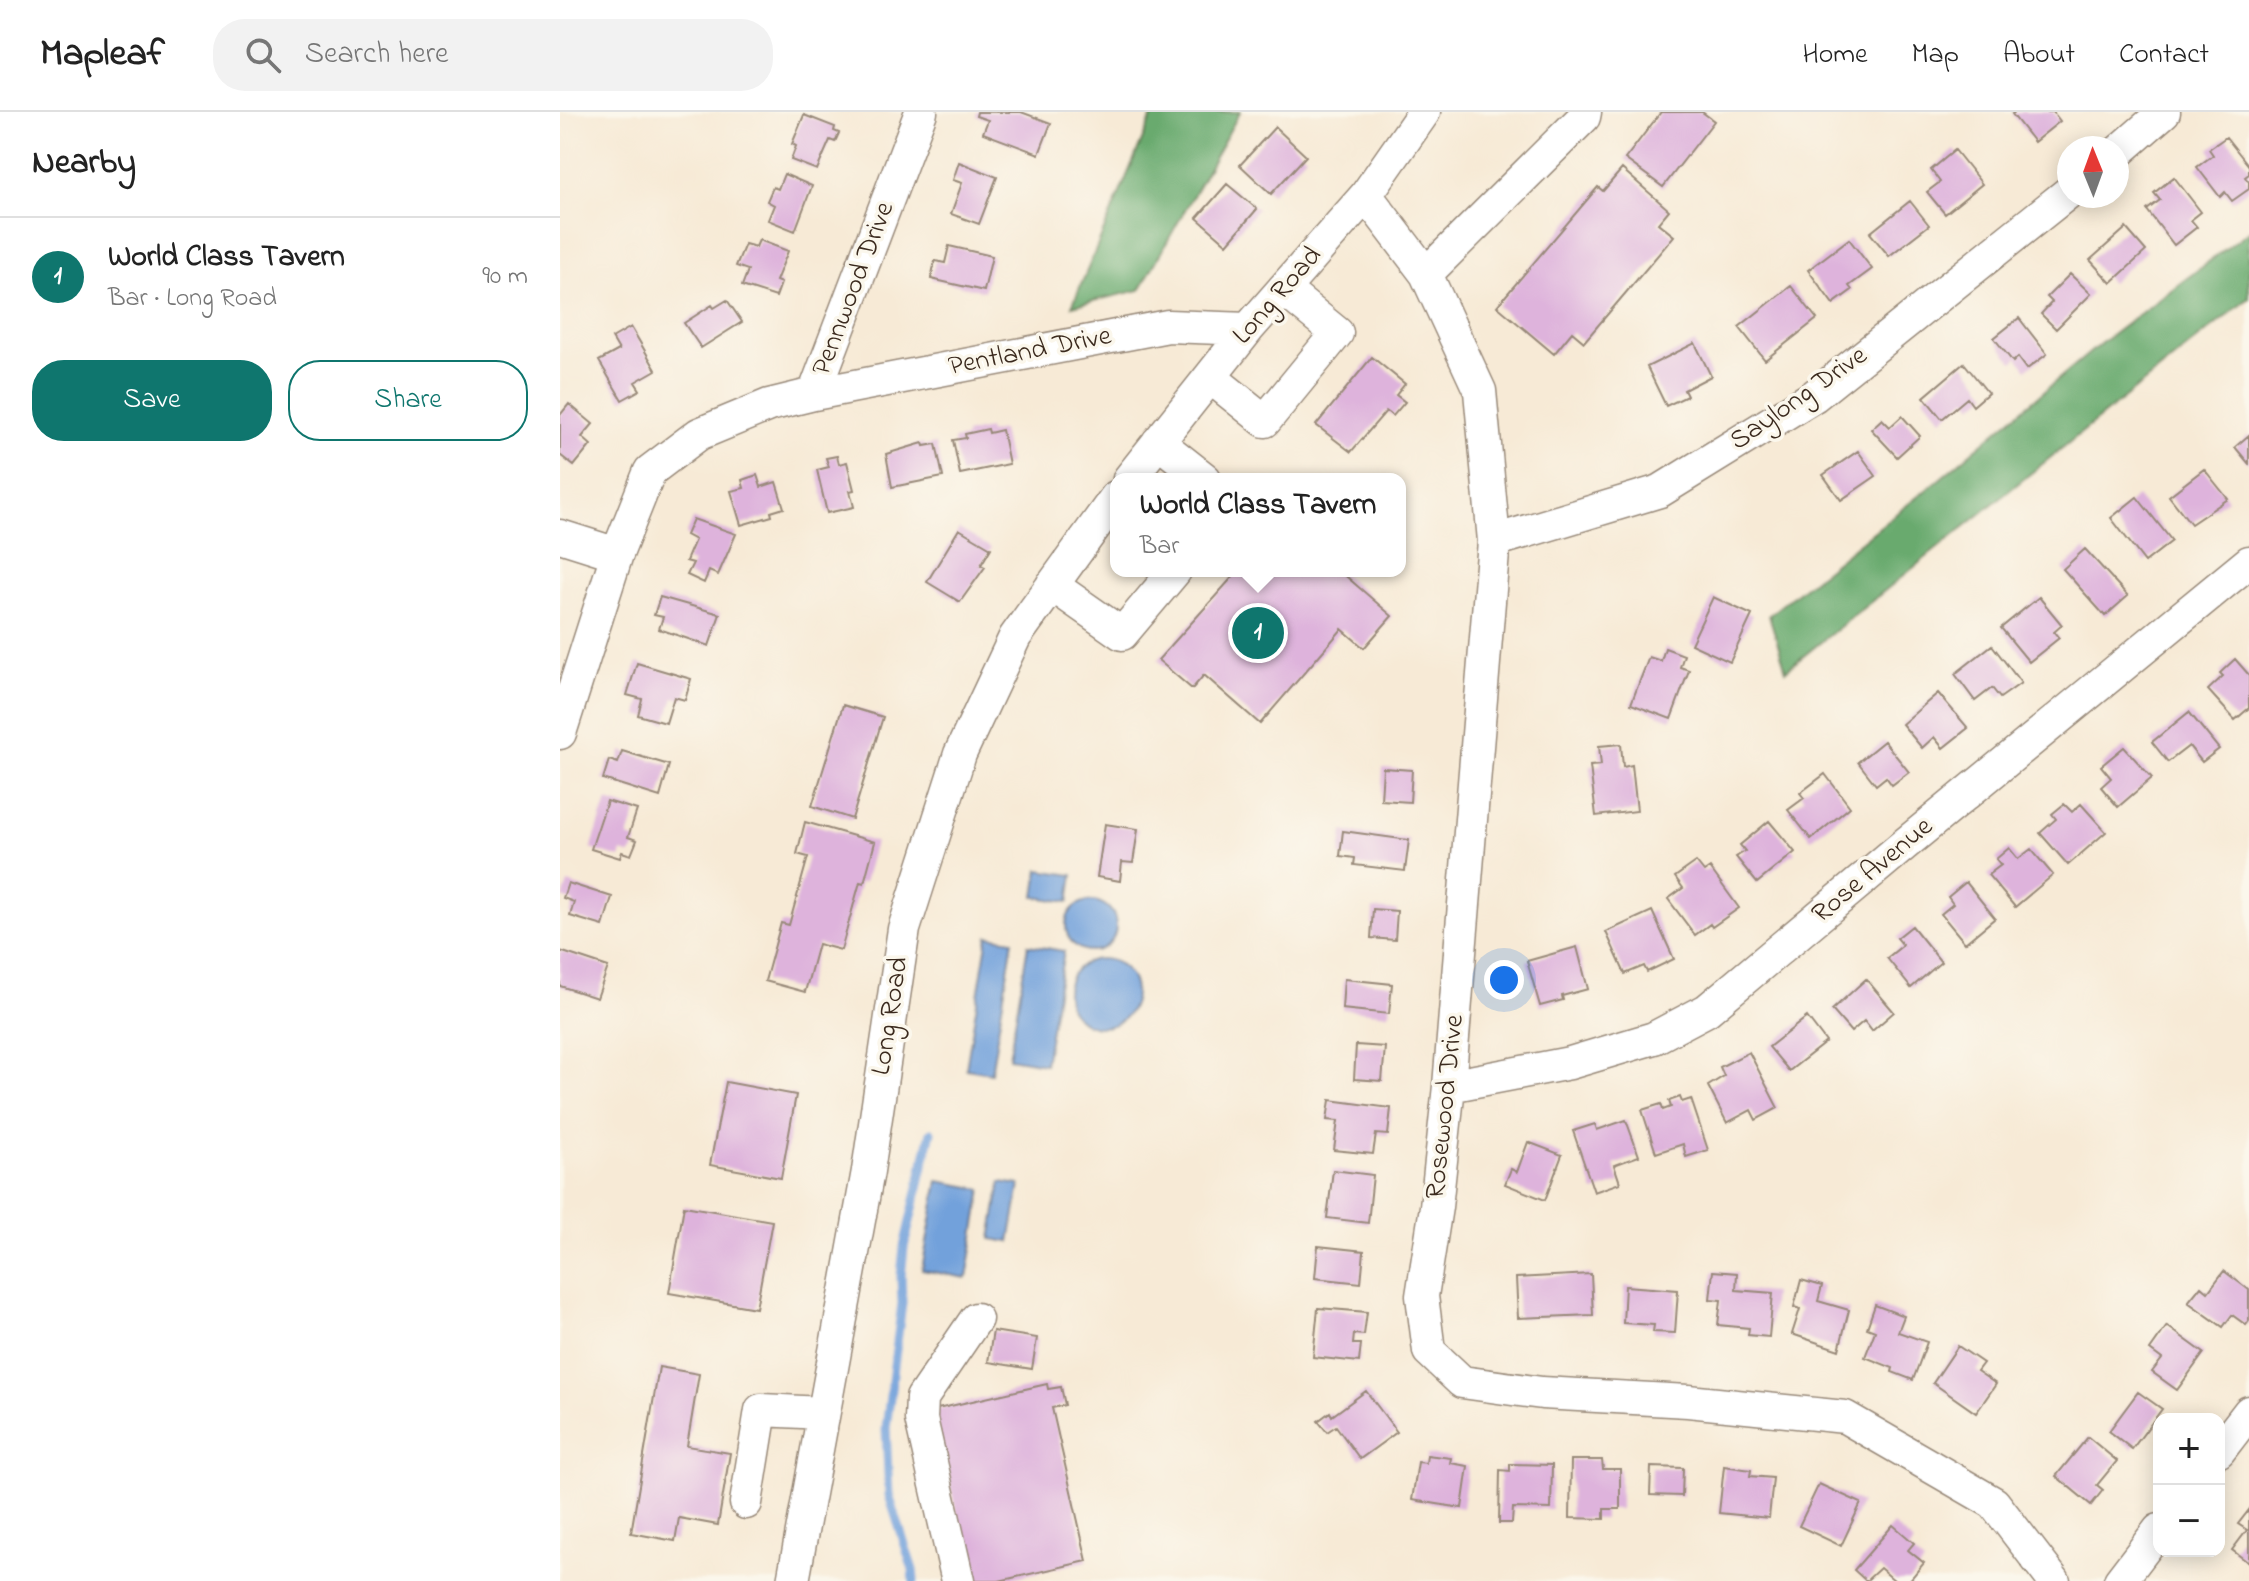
<!DOCTYPE html>
<html lang="en">
<head>
<meta charset="utf-8">
<style>
  body { margin:0; font-family:"Indie Flower",sans-serif; background:#f2f2f2; color:#222 }
  .controls { position:absolute; right:24px; bottom:24px; display:grid; overflow:hidden; border-radius:16px; box-shadow:0 4px 20px #0003 }
  .controls button { width:72px; height:72px; display:grid; place-items:center; padding:0; border:0; border-bottom:2px solid #e0e0e0; background:#fff; color:#222; font:40px sans-serif }
  .compass { position:absolute; left:1497px; top:24px; width:72px; height:72px; border-radius:50%; background:#fff; box-shadow:0 4px 20px #0003; rotate:359deg }
  .you { position:absolute; left:944px; top:868px; width:28px; height:28px; margin:-20px; border:6px solid #fff; border-radius:50%; background:#1a73e8; box-shadow:0 0 0 12px #1a73e833 }
  .badge { display:grid; place-items:center; width:52px; height:52px; border-radius:50%; background:#0f766e; color:#fff; font-size:26px; font-weight:700 }
  .pin { position:absolute; translate:-50% -50%; border:4px solid #fff; box-shadow:0 2px 8px #0006 }
  .popup { position:absolute; left:550px; top:361px; width:296px; height:104px; box-sizing:border-box; display:grid; place-content:center; border-radius:16px; background:#fff; filter:drop-shadow(0 2px 6px #0005); font-size:26px; white-space:nowrap; color:#767676 }
  .popup b { font-size:30px; color:#222 }
  .popup::after { content:''; position:absolute; left:50%; top:100%; margin-left:-16px; border:16px solid transparent; border-top-color:#fff }
  .list { margin:0; padding:0; list-style:none }
  h2 { display:flex; justify-content:space-between; align-items:center; height:104px; margin:0; padding:0 32px; font-size:34px }
  h2 small { font-size:26px; font-weight:400; color:#767676 }
  .list li { display:grid; grid-template-columns:52px 1fr auto; gap:24px; align-items:center; box-sizing:border-box; height:120px; padding:0 32px; border-top:2px solid #e0e0e0 }
  .list b { display:block; font-size:30px; white-space:nowrap }
  .list p { margin:0; font-size:26px; white-space:nowrap; color:#767676 }
  .list em { font-size:26px; font-style:normal; color:#767676 }
  .actions { display:flex; gap:16px; padding:24px 32px }
  .actions a { flex:1; padding:18px 0; border:2px solid #0f766e; border-radius:32px; text-align:center; font-size:28px; color:#0f766e }
  .actions .main { background:#0f766e; color:#fff }
  .icon { flex:none; width:44px; height:44px; fill:none; stroke:currentColor; stroke-width:2; stroke-linecap:round; stroke-linejoin:round }
  .map { position:relative; flex:none; width:1689px; height:1469px; overflow:hidden }
  header { display:flex; align-items:center; gap:48px; box-sizing:border-box; height:112px; padding:0 40px; background:#fff; border-bottom:2px solid #e0e0e0 }
  header strong { font-size:38px }
  nav { display:flex; gap:44px; margin-inline-start:auto; font-size:28px }
  .search { width:560px; height:72px; background:#f2f2f2; display:flex; align-items:center; gap:20px; box-sizing:border-box; padding:0 28px; border-radius:32px; color:#767676; font-size:30px }
  main { display:flex }
  aside { flex:1; background:#fff }
  .map>svg:first-child { display:block }
  .forest { fill:#69aa6e; stroke:#526a46; stroke-width:2 }
  .water { fill:#72a1db; stroke:#56667c; stroke-width:2 }
  .lines { fill:none; stroke-linecap:round; stroke-linejoin:round }
  .stream { stroke:#72a1db; stroke-width:9 }
  .building { fill:#deb3dc }
  .minor-casing { stroke:#998a7a; stroke-width:35 }
  .minor { stroke:#fff; stroke-width:32 }
  .labels { text-anchor:middle; dominant-baseline:central; stroke-width:7; stroke-linejoin:round; paint-order:stroke }
  .street-label { font-size:28px; fill:#3b2a1e; stroke:#fbf7ec }
</style>
</head>
<body>
<header>
<strong>Mapleaf</strong>
<div class="search"><svg class="icon" aria-label="search" viewBox="0 0 24 24"><circle cx="10" cy="10" r="6"/><path d="M15 15l6 6"/></svg>Search here</div>
<nav><a>Home</a><a>Map</a><a>About</a><a>Contact</a></nav>
</header>
<main>
<aside>
<h2>Nearby<small></small></h2>
<ul class="list">
<li><span class="badge">1</span><div><b>World Class Tavern</b><p>Bar · Long Road</p></div><em>90 m</em></li>
</ul>
<div class="actions"><a class="main">Save</a><a>Share</a></div>
</aside>
<div class="map">
<svg width="1689" height="1469" viewBox="0 0 1689 1469">
  <rect width="100%" height="100%" fill="#fbf7ec"/>
  <filter id="ink" filterUnits="userSpaceOnUse"><feTurbulence type="fractalNoise" baseFrequency=".0125" numOctaves="2"/><feDisplacementMap in="SourceGraphic" scale="16" xChannelSelector="R" yChannelSelector="G"/><feConvolveMatrix kernelMatrix="1 2 1 2 8 2 1 2 1" color-interpolation-filters="sRGB"/></filter>
  <filter id="wash" filterUnits="userSpaceOnUse"><feTurbulence type="fractalNoise" baseFrequency=".006" numOctaves="4" result="noise"/><feDisplacementMap in="SourceGraphic" scale="32" xChannelSelector="R" yChannelSelector="G"/><feGaussianBlur stdDeviation="1.8" result="paint"/><feColorMatrix in="noise" values="0 0 0 0 0 0 0 0 0 0 0 0 0 0 0 0 0 1.4 0 .05"/><feComposite in="paint" operator="in"/></filter>
  <g filter="url(#wash)">
    <rect width="100%" height="100%" fill="#f7ead6"/>
    <path class="forest" d="M594 0H680L580 178 512 194Z
      M1689 119V186L1226 558 1209 503 1376 370 1540 232Z"/>
    <path class="water" d="M479 758 513 763 509 790 475 785Z
      M506 814a25 25 0 1 1 50 0a25 25 0 1 1-50 0Z
      M428 824 453 828 431 961 406 957Z
      M468 833 504 839 485 952 449 946Z
      M507 881a34 34 0 1 1 68 0a34 34 0 1 1-68 0Z
      M378 1069 422 1077 407 1166 362 1158Z
      M441 1070 460 1073 450 1130 431 1127Z"/>
    <g class="lines">
      <path class="stream" d="M354 1469 353 1458 329 1383 326 1316 342 1191 341 1164 344 1135 371 1020"/>
    </g>
    <g id="blocks">
      <path class="building" d="M417 0H461L491 11 479 42 423 21 428 8 416 4Z
        M1101 0H1142L1154 9 1103 75 1065 47Z
        M1455 0H1493L1500 9 1474 30 1452 2Z
        M244 3 275 15 274 19 279 21 275 30 270 28 257 58 231 48 236 34 232 32Z
        M715 15 746 44 711 82 680 53Z
        M1666 25 1689 54V62L1685 65 1689 70V77L1672 89 1665 80 1660 85 1637 55 1653 43 1649 37Z
        M1395 38 1422 72 1385 102 1367 80 1380 70 1371 58Z
        M399 50 437 65 419 112 391 102 402 71 393 68Z
        M1062 57 1109 98 1098 111 1114 124 1024 230 1012 220 994 242 937 194 1038 75 1043 79Z
        M224 62 252 74 235 119 208 108 214 93 207 89 213 75 218 77Z
        M1614 65 1641 100 1631 108 1637 115 1614 133 1587 98 1600 88 1594 81Z
        M667 72 697 97 667 132 637 106Z
        M1350 89 1369 113 1329 144 1310 121Z
        M1566 116 1586 139 1551 171 1530 148Z
        M1289 127 1312 157 1289 174 1292 178 1273 192 1248 158Z
        M199 128 228 139 216 169 221 171 216 185 182 174 188 158 176 154 185 132 196 135Z
        M389 134 432 144 424 179 371 167 375 149 385 151Z
        M1510 162 1531 182 1496 217 1481 202 1492 190 1487 185Z
        M1231 174 1257 207 1205 248 1179 215Z
        M167 188 182 210 141 236 124 211 152 193 154 196Z
        M1459 206 1487 242 1467 257 1458 245 1453 250 1434 226Z
        M71 215 96 258 75 270 80 278 62 288 39 249 59 238 52 226Z
        M1135 231 1151 264 1124 278 1127 284 1106 294 1087 255Z
        M812 245 845 272 836 283 845 290 833 304 826 299 791 340 756 313Z
        M1404 251 1428 281 1413 294 1407 286 1382 307 1364 285Z
        M9 292 33 312 22 325 31 333 14 354 0 343V303Z
        M1342 304 1360 324 1337 345 1311 317 1322 307 1330 315Z
        M428 317 429 321 442 318 449 352 400 362 393 328 406 326 405 322Z
        M1689 323V352L1675 335Z
        M363 331 364 334 376 332 383 365 332 375 326 342Z
        M1298 339 1316 364 1281 388 1263 363Z
        M277 344 279 352 287 350 294 378 290 379 294 395 267 401 257 358 269 355 266 346Z
        M1644 357 1668 387 1631 412 1609 384Z
        M197 363 201 375 216 370 224 396 211 400 212 404 181 413 171 379 184 376 182 368Z
        M1577 385 1612 429 1585 450 1551 406Z
        M133 407 176 422 158 463 149 459 144 471 127 463 133 451 126 449 135 428 126 423Z
        M399 417 431 436 421 453 425 455 400 490 367 470Z
        M1525 437 1568 484 1545 504 1503 457Z
        M678 459H780L832 504 804 536 782 517 700 612 644 563 632 577 598 548Z
        M100 485 160 502 149 534 99 517 103 505 94 503Z
        M1153 485 1192 503 1170 550 1131 532Z
        M1479 485 1502 513 1494 520 1499 526 1469 550 1441 516Z
        M1432 533 1461 571 1440 586 1432 576 1415 589 1395 562Z
        M1105 536 1124 543 1120 555 1129 558 1111 607 1071 592 1089 545 1101 549Z
        M1675 547 1689 563V596L1675 608 1648 578 1663 564 1660 561Z
        M77 551 131 567 125 588 114 585 106 611 78 603 82 587 67 583Z
        M1378 581 1408 616 1383 636 1374 625 1362 636 1342 612Z
        M283 593 323 605 292 707 252 694Z
        M1629 600 1659 637 1642 650 1629 634 1608 650 1592 630Z
        M1324 629 1349 660 1332 673 1326 665 1316 673 1298 650Z
        M1061 632 1063 655 1072 653 1077 699 1036 704 1030 654 1041 653 1039 634Z
        M1564 635 1592 666 1558 695 1541 675 1551 666 1541 654Z
        M62 639 109 653 100 685 43 667 49 648 58 651Z
        M823 656 852 658 850 690 821 688Z
        M1265 662 1290 695 1251 727 1228 698 1244 686 1240 681Z
        M47 689 77 698 68 725 77 728 71 743 62 740 60 746 31 737Z
        M1504 692 1512 700 1521 692 1546 720 1508 753 1480 721 1496 707 1492 702Z
        M1209 709 1235 740 1197 771 1176 745 1185 739 1180 733Z
        M245 710 315 730 304 771 300 770 281 838 258 832 245 880 205 869 221 811 229 813 248 745 237 742Z
        M545 712 578 717 573 751 562 750 560 769 537 765Z
        M783 719 849 728 845 759 794 753 795 746 780 744Z
        M1449 736 1458 747 1471 737 1493 763 1455 795 1428 763 1441 753 1436 747Z
        M1136 750 1144 760 1150 756 1179 796 1152 815 1150 812 1135 823 1108 787 1123 776 1115 765Z
        M1406 770 1435 806 1405 831 1381 802 1393 792 1388 785Z
        M8 771 52 785 43 814 10 804 14 790 3 786Z
        M813 797 837 799 835 828 811 826Z
        M1092 799 1114 847 1087 860 1084 854 1065 862 1046 820Z
        M1352 814 1381 850 1351 876 1327 846 1343 833 1337 826Z
        M1017 835 1028 877 1002 884 1003 888 980 894 967 849Z
        M0 839 48 855 37 886 0 874Z
        M784 867 832 872 829 902 782 897Z
        M1306 867 1334 900 1312 919 1304 909 1291 920 1272 898Z
        M1247 905 1266 930 1229 959 1209 935Z
        M796 933 825 935 822 969 794 967Z
        M1189 940 1218 996 1196 1008 1191 998 1167 1011 1148 974 1164 964 1160 955Z
        M166 970 236 983 221 1066 150 1053Z
        M1120 985 1122 990 1131 987 1148 1038 1126 1045 1123 1032 1096 1041 1082 998 1101 992 1103 998 1111 995 1109 989Z
        M770 988 831 996 828 1023 816 1022 813 1042 774 1038 778 1009 767 1008Z
        M1066 1008 1079 1044 1054 1053 1060 1071 1034 1080 1013 1019 1035 1012 1037 1018Z
        M968 1030 1002 1043 985 1088 945 1072 951 1057 957 1060Z
        M773 1058 813 1063 808 1111 767 1106Z
        M124 1094 212 1109 196 1196 109 1181Z
        M758 1134 804 1139 801 1171 755 1166Z
        M1153 1159 1177 1161 1176 1178 1213 1181 1209 1225 1188 1223 1189 1216 1158 1213 1161 1188 1150 1187Z
        M1664 1159 1689 1178V1209L1686 1213 1672 1203 1663 1215 1628 1190 1641 1174 1648 1180Z
        M1031 1162 1033 1203 958 1206 956 1166Z
        M1241 1168 1262 1174 1258 1189 1289 1198 1279 1238 1232 1222 1240 1197 1234 1195Z
        M1065 1174 1118 1178 1115 1221 1093 1220 1094 1213 1063 1211Z
        M1315 1193 1344 1204 1338 1220 1367 1230 1353 1268 1332 1260 1333 1256 1305 1245 1315 1219 1307 1216Z
        M758 1196 807 1200 804 1223 794 1222 793 1232H801L799 1250 753 1245Z
        M1607 1214 1644 1241 1617 1278 1592 1260 1602 1247 1590 1238Z
        M433 1219 477 1226 472 1257 428 1250Z
        M1398 1234 1423 1251 1417 1259 1436 1272 1416 1301 1373 1271Z
        M99 1255 139 1262 127 1334 170 1341 158 1413 119 1406 115 1429 71 1421Z
        M487 1272 488 1277 501 1275 505 1293 492 1296 527 1449 439 1469H412L373 1298Z
        M806 1279 837 1320 800 1347 776 1314 767 1320 758 1309 770 1300 772 1304Z
        M1578 1280 1602 1297 1572 1337 1549 1319Z
        M1528 1325 1557 1349 1537 1373 1543 1378 1531 1393 1496 1364Z
        M867 1343 891 1346 890 1351 908 1354 902 1396 852 1388 858 1350 866 1351Z
        M1011 1348H1042L1043 1357H1060V1397H1044V1407L1010 1406Z
        M950 1352 992 1353 991 1397 953 1396 952 1411H939L940 1358 950 1359Z
        M1164 1354 1191 1358 1190 1364 1213 1366 1209 1406 1159 1401Z
        M1091 1355 1123 1356 1122 1384 1090 1383Z
        M1259 1372 1301 1391 1281 1434 1239 1414Z
        M1689 1398V1451L1672 1438 1687 1418 1678 1412Z
        M1333 1413 1354 1431 1348 1438 1364 1451 1349 1469H1335L1320 1456 1306 1469 1294 1458Z"/>
    </g>
  </g>
  <g filter="url(#ink)">
    <use href="#blocks" fill-opacity="0" stroke="#998a7a" stroke-width="2"/>
    <g class="lines">
      <g class="minor-casing">
        <path id="minor" d="M1557 41 1604 0
          M806 83 866 162 920 279 934 429 889 974 876 1095 862 1184 869 1239 902 1270 982 1281 1128 1289 1285 1305 1434 1391 1494 1469
          M866 162 1024 5 1025 0
          M650 265 705 309 777 221 723 177
          M254 282 608 214 688 217
          M598 330 645 367
          M569 367 688 217 806 83 864 0
          M0 424 57 442
          M934 429 1100 379 1254 284 1509 80
          M492 473 562 522 615 459
          M0 621 57 442 90 359 139 322 209 293 254 282 361 0
          M889 974 1010 951 1094 926 1147 898 1345 732 1689 450
          M1659 1339 1689 1300
          M186 1391 201 1298 263 1301
          M233 1469 308 1059 344 817 400 642 455 525 556 385
          M398 1469 361 1307 362 1286 416 1207
          M1560 1469 1599 1418"/>
      </g>
      <use href="#minor" class="minor"/>
    </g>
  </g>
  <g class="labels">
    <g class="street-label">
      <text transform="translate(294 177) rotate(-69)">Pennwood Drive</text>
      <text transform="translate(718 184) rotate(-49)">Long Road</text>
      <text transform="translate(470 240) rotate(-11)">Pentland Drive</text>
      <text transform="translate(1239 287) rotate(-35)">Saylong Drive</text>
      <text transform="translate(1313 759) rotate(-40)">Rose Avenue</text>
      <text transform="translate(331 904) rotate(-81)">Long Road</text>
      <text transform="translate(886 995) rotate(-84)">Rosewood Drive</text>
    </g>
  </g>
</svg>
<div class="controls">
<button>+</button>
<button>−</button>
</div>
<svg class="compass" viewBox="-18 -18 36 36"><path d="M0-13l5 13h-10z" fill="#e53935"/><path d="M0 13l5-13h-10z" fill="#767676"/></svg>
<div class="you"></div>
<div class="pin badge" style="left:698px;top:521px">1</div>
<div class="popup"><b>World Class Tavern</b>Bar</div>
</div>
</main>
</body>
</html>
